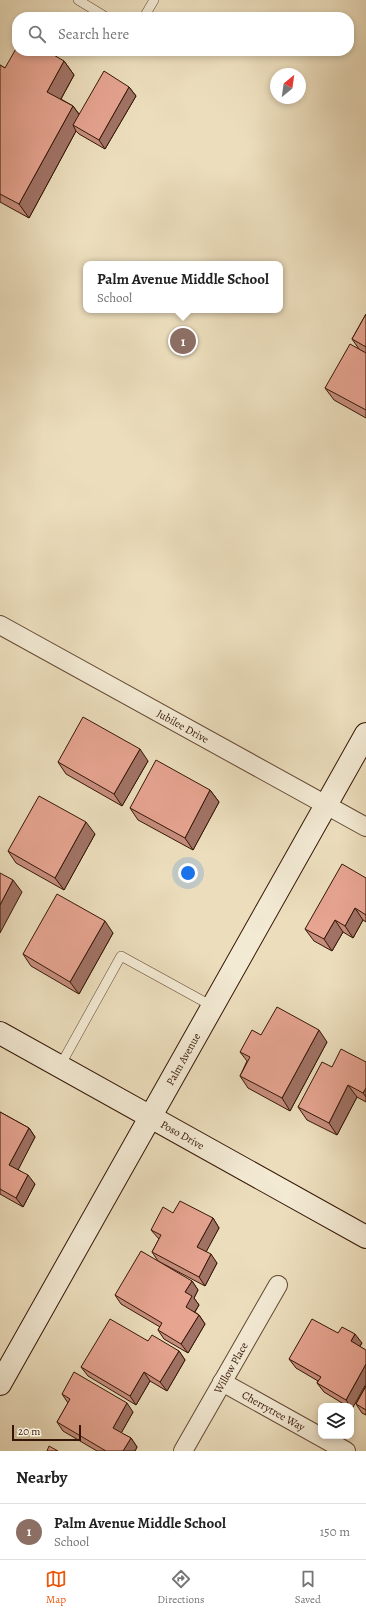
<!DOCTYPE html>
<html lang="en">
<head>
<meta charset="utf-8">
<style>
  body { margin:0; font-family:Alegreya,serif; background:#f2f2f2; color:#222 }
  .controls { position:absolute; right:12px; bottom:12px; display:grid; overflow:hidden; border-radius:8px; box-shadow:0 2px 6px #0003 }
  .controls button { width:36px; height:36px; display:grid; place-items:center; padding:0; border:0; border-bottom:1px solid #e0e0e0; background:#fff; color:#222; font:20px sans-serif }
  .compass { position:absolute; left:270px; top:68px; width:36px; height:36px; border-radius:50%; background:#fff; box-shadow:0 2px 6px #0003; rotate:29deg }
  .scale { position:absolute; left:12px; bottom:10px; width:69px; box-sizing:border-box; padding-left:4px; border:2px solid #351606; border-top:0; font-size:11px; line-height:14px; white-space:nowrap; color:#351606; -webkit-text-stroke:3px #f3ead4; paint-order:stroke }
  .you { position:absolute; left:188px; top:873px; width:14px; height:14px; margin:-10px; border:3px solid #fff; border-radius:50%; background:#1a73e8; box-shadow:0 0 0 6px #1a73e833 }
  .badge { display:grid; place-items:center; width:26px; height:26px; border-radius:50%; background:#ea580c; color:#fff; font-size:13px; font-weight:700 }
  .pin { position:absolute; translate:-50% -50%; border:2px solid #fff; box-shadow:0 1px 4px #0006 }
  .popup { position:absolute; left:83px; top:261px; width:200px; height:52px; box-sizing:border-box; display:grid; place-content:center; border-radius:8px; background:#fff; filter:drop-shadow(0 1px 3px #0005); font-size:13px; white-space:nowrap; color:#767676 }
  .popup b { font-size:15px; color:#222 }
  .popup::after { content:''; position:absolute; left:50%; top:100%; margin-left:-8px; border:8px solid transparent; border-top-color:#fff }
  .list { margin:0; padding:0; list-style:none }
  h2 { display:flex; justify-content:space-between; align-items:center; height:52px; margin:0; padding:0 16px; font-size:17px }
  h2 small { font-size:13px; font-weight:400; color:#767676 }
  .list li { display:grid; grid-template-columns:26px 1fr auto; gap:12px; align-items:center; box-sizing:border-box; height:56px; padding:0 16px; border-top:1px solid #e0e0e0 }
  .list b { display:block; font-size:15px; white-space:nowrap }
  .list p { margin:0; font-size:13px; white-space:nowrap; color:#767676 }
  .list em { font-size:13px; font-style:normal; color:#767676 }
  .icon { flex:none; width:22px; height:22px; fill:none; stroke:currentColor; stroke-width:2; stroke-linecap:round; stroke-linejoin:round }
  .map { position:relative; flex:none; width:366px; height:1451px; overflow:hidden }
  .search { position:absolute; background:#fff; box-shadow:0 2px 6px #0003; left:12px; right:12px; top:12px; height:44px; display:flex; align-items:center; gap:10px; box-sizing:border-box; padding:0 14px; border-radius:16px; color:#767676; font-size:15px }
  .sheet { height:108px; background:#fff }
  nav { display:flex; justify-content:space-around; align-items:center; box-sizing:border-box; height:56px; border-top:1px solid #e0e0e0; background:#fff; font-size:11px; color:#767676 }
  nav a { display:grid; justify-items:center; gap:2px }
  nav .on { color:#ea580c }
  .map>svg:first-child { display:block }
  .lines { fill:none; stroke-linecap:round; stroke-linejoin:round }
  .lane-casing { stroke:#634834; stroke-width:10 }
  .street-casing { stroke:#634834; stroke-width:20 }
  .secondary-casing { stroke:#351606; stroke-width:24 }
  .lane { stroke:#f3ead4; stroke-width:9 }
  .street { stroke:#f3ead4; stroke-width:18 }
  .secondary { stroke:#f3ead4; stroke-width:22 }
  .wall { fill:#c68d7d; stroke:#351606 }
  .shaded-wall { fill:#a17366; stroke:#351606 }
  .building { fill:#e6a491; stroke:#351606 }
  .labels { text-anchor:middle; dominant-baseline:central; stroke-width:3; stroke-linejoin:round; paint-order:stroke }
  .street-label { font-size:11px; fill:#351606; stroke:#f3ead4 }
</style>
</head>
<body>
<div class="map">
<svg width="366" height="1451" viewBox="0 0 366 1451">
  <rect width="100%" height="100%" fill="#ecdebd"/>
  <filter id="stains"><feTurbulence type="fractalNoise" baseFrequency=".005" numOctaves="4"/><feColorMatrix values="0 0 0 0 .2 0 0 0 0 .09 0 0 0 0 .02 0 0 0 .5 -.17"/></filter>
  <radialGradient id="worn" r=".72"><stop offset=".6" stop-color="#630" stop-opacity="0"/><stop offset="1" stop-color="#630" stop-opacity=".3"/></radialGradient>
  <g class="lines">
    <g class="lane-casing">
      <path id="lane" d="M78 0 106 17
        M144 17 154 0
        M60 1066 121 956 212 1006"/>
    </g>
    <g class="street-casing">
      <g id="street">
        <path id="s1" d="M0 625 366 827"/>
        <path id="s2" d="M222 1382 346 1451"/>
        <path id="s3" d="M183 1451 278 1285"/>
      </g>
    </g>
    <g class="secondary-casing">
      <g id="secondary">
        <path id="s4" d="M0 1033 366 1237"/>
        <path id="s5" d="M0 1384 366 734"/>
      </g>
    </g>
    <use href="#lane" class="lane"/>
    <use href="#street" class="street"/>
    <use href="#secondary" class="secondary"/>
  </g>
  <path class="wall" d="M64 61 74 75 61 99 73 106 79 114 129 87 136 96 105 149 79 134 76 131 29 218 0 202V65L5 68Z
    M366 314V418L334 400 325 388 359 349 352 339Z
    M148 761 122 806 66 774 58 762Z
    M210 790 219 802 193 850 138 820 130 808Z
    M95 834 64 890 16 863 8 851Z
    M366 878V922L363 920 353 938 343 932 332 951 314 941 305 929Z
    M113 933 79 994 31 966 23 954Z
    M261 1035 327 1042 290 1111 248 1088 240 1076 247 1061 240 1052Z
    M366 1062V1102L357 1097 337 1135 307 1120 298 1107 332 1067Z
    M0 1112 29 1128 35 1137 18 1169 35 1184 23 1207 0 1194Z
    M173 1213 213 1218 219 1228 206 1251 217 1263 205 1286 158 1261 152 1252 159 1239 151 1230Z
    M192 1281 198 1290 194 1298 199 1305 195 1312 199 1315 205 1324 188 1353 164 1339 158 1330 160 1327 121 1304 115 1295Z
    M338 1333 362 1343 360 1346 352 1409 351 1408V1406H347L324 1392 317 1383 318 1381 296 1368 289 1359Z
    M148 1341 179 1351 185 1360 167 1391 150 1381 136 1405 88 1376 81 1367Z
    M366 1386V1415L362 1413 356 1404Z
    M62 1394 133 1412 121 1433 131 1438 137 1447 135 1451H97L63 1431 57 1422 68 1403Z"/>
  <path class="shaded-wall" d="M64 61 74 75 57 106 47 92Z
    M129 87 136 96 105 149 99 140Z
    M73 106 83 120 73 125 76 131 29 218 19 204Z
    M140 749 148 761 122 806 114 794Z
    M210 790 219 802 193 850 185 838Z
    M86 822 95 834 64 890 55 878Z
    M13 880 22 892 0 933V905Z
    M355 908 363 920 353 938 345 926Z
    M335 920 343 932 332 951 324 939Z
    M105 921 113 933 79 994 70 982Z
    M319 1030 327 1042 290 1111 282 1098Z
    M348 1085 357 1097 337 1135 329 1123Z
    M366 1088V1097L363 1093Z
    M29 1128 35 1137 16 1174 9 1165Z
    M28 1175 35 1184 23 1207 16 1198Z
    M213 1218 219 1228 204 1256 197 1247Z
    M211 1254 217 1263 205 1286 199 1277Z
    M192 1281 198 1290 194 1298 199 1305 192 1316 186 1307 185 1292Z
    M199 1315 205 1324 188 1353 181 1344Z
    M355 1334 362 1343 357 1350 351 1341Z
    M179 1351 185 1360 167 1391 160 1382Z
    M366 1364V1384L352 1409 351 1406H350L346 1400Z
    M144 1372 150 1381 136 1405 130 1396Z
    M127 1403 133 1412 119 1437 113 1428Z
    M131 1438 137 1447 135 1451H123Z"/>
  <path class="building" d="M17 47V51H47L64 61 47 92 73 106 19 204 0 194V65L5 68Z
    M104 71 129 87 99 140 73 125Z
    M366 314V347L352 339Z
    M350 344 366 353V410L325 388Z
    M83 717 140 749 114 794 58 762Z
    M156 760 210 790 185 838 130 808Z
    M39 796 86 822 55 878 8 851Z
    M342 864 366 878V915L355 908 345 926 335 920 324 939 305 929Z
    M0 873 13 880 0 905Z
    M57 894 105 921 70 982 23 954Z
    M277 1007 319 1030 282 1098 240 1076 250 1057 240 1052 252 1030 261 1035Z
    M341 1049 366 1062V1088L363 1093 348 1085 329 1123 298 1107 322 1062 332 1067Z
    M0 1112 29 1128 9 1165 28 1175 16 1198 0 1189Z
    M180 1201 213 1218 197 1247 211 1254 199 1277 152 1252 161 1235 151 1230 163 1207 173 1213Z
    M141 1251 192 1281 185 1292 192 1296 186 1307 199 1315 181 1344 158 1330 162 1323 115 1295Z
    M110 1319 148 1341 152 1335 179 1351 160 1382 144 1372 130 1396 81 1367Z
    M312 1319 338 1333 342 1327 355 1334 351 1341 366 1350V1364L346 1400 317 1383 321 1377 289 1359Z
    M74 1372 127 1403 113 1428 131 1438 123 1451H106L57 1422 70 1399 62 1394Z
    M366 1386V1410L356 1404Z
    M49 1446 58 1451H47Z"/>
  <g class="labels">
    <g class="street-label">
      <text stroke="none"><textPath href="#s1" startOffset="209">Jubilee Drive</textPath></text>
      <text stroke="none"><textPath href="#s5" startOffset="373">Palm Avenue</textPath></text>
      <text stroke="none"><textPath href="#s4" startOffset="209">Poso Drive</textPath></text>
      <text stroke="none"><textPath href="#s3" startOffset="96">Willow Place</textPath></text>
      <text stroke="none"><textPath href="#s2" startOffset="59">Cherrytree Way</textPath></text>
    </g>
  </g>
  <rect width="100%" height="100%" filter="url(#stains)"/>
  <rect width="100%" height="100%" fill="url(#worn)"/>
</svg>
<div class="controls">
<button><svg class="icon" aria-label="layers" viewBox="0 0 24 24"><path d="M12 4l9 5-9 5-9-5zM3 14l9 5 9-5"/></svg></button>
</div>
<svg class="compass" viewBox="-18 -18 36 36"><path d="M0-13l5 13h-10z" fill="#e53935"/><path d="M0 13l5-13h-10z" fill="#767676"/></svg>
<div class="scale">20 m</div>
<div class="you"></div>
<div class="pin badge" style="left:183px;top:341px;background:#8d6e63">1</div>
<div class="popup"><b>Palm Avenue Middle School</b>School</div>
<div class="search"><svg class="icon" aria-label="search" viewBox="0 0 24 24"><circle cx="10" cy="10" r="6"/><path d="M15 15l6 6"/></svg>Search here</div>
</div>
<section class="sheet">
<h2>Nearby<small></small></h2>
<ul class="list">
<li><span class="badge" style="background:#8d6e63">1</span><div><b>Palm Avenue Middle School</b><p>School</p></div><em>150 m</em></li>
</ul>
</section>
<nav>
<a class="on"><svg class="icon" aria-label="map" viewBox="0 0 24 24"><path d="M3 6l6-2 6 2 6-2v14l-6 2-6-2-6 2zM9 4v14M15 6v14"/></svg>Map</a>
<a><svg class="icon" aria-label="directions" viewBox="0 0 24 24"><path d="M12 3l9 9-9 9-9-9zM9 14v-3h6M13 9l2 2-2 2"/></svg>Directions</a>
<a><svg class="icon" aria-label="saved" viewBox="0 0 24 24"><path d="M7 4h10v16l-5-4-5 4z"/></svg>Saved</a>
</nav>
</body>
</html>
